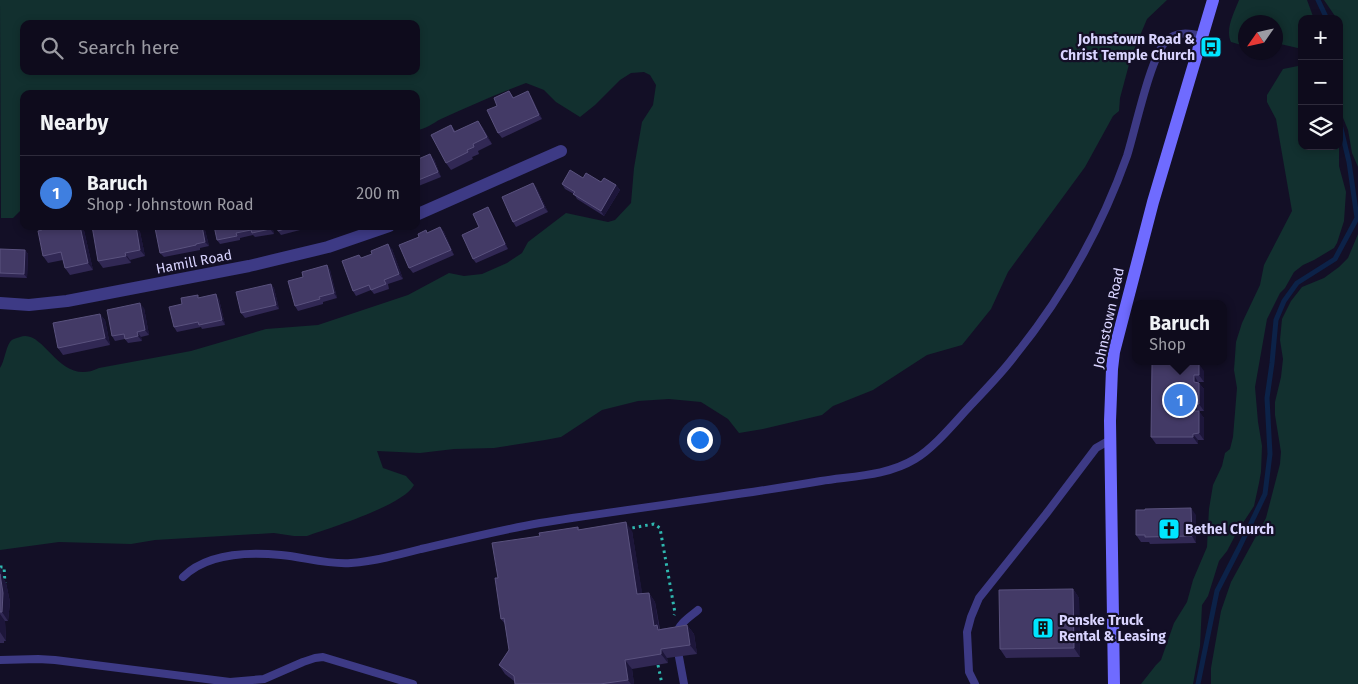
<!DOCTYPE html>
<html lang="en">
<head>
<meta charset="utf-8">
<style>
  body { margin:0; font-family:"Fira Sans",sans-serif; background:#1c1929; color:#f1f3f6 }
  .controls { position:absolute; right:15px; top:15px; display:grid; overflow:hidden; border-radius:10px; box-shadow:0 2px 8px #0003 }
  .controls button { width:45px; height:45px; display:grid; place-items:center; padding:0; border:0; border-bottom:1px solid #2e2b3b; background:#0e0b1c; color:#f1f3f6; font:25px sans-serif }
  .compass { position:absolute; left:1238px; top:15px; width:45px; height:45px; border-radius:50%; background:#0e0b1c; box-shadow:0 2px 8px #0003; rotate:236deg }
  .you { position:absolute; left:699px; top:439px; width:18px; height:18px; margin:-12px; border:4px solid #fff; border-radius:50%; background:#1a73e8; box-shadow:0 0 0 8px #1a73e833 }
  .badge { display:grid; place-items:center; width:32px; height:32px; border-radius:50%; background:#00e5ff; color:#fff; font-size:16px; font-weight:700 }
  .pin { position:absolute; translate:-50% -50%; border:2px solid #fff; box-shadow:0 1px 5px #0006 }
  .popup { position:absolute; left:1132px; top:300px; width:95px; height:65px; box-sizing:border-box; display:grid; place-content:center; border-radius:10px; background:#0e0b1c; filter:drop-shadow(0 1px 4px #0005); font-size:16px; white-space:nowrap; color:#9b9ba3 }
  .popup b { font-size:19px; color:#f1f3f6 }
  .popup::after { content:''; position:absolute; left:50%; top:100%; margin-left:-10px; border:10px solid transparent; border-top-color:#0e0b1c }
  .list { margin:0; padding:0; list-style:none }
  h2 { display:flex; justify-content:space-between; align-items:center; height:65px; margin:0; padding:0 20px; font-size:21px }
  h2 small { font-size:16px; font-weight:400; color:#9b9ba3 }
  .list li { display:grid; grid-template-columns:32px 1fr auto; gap:15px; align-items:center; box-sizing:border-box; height:75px; padding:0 20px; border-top:1px solid #2e2b3b }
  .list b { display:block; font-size:19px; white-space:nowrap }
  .list p { margin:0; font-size:16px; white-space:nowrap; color:#9b9ba3 }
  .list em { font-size:16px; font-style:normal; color:#9b9ba3 }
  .icon { flex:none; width:28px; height:28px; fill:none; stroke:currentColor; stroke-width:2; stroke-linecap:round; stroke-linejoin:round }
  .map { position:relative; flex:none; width:1358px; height:684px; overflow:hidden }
  .search { position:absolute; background:#0e0b1c; box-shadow:0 2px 8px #0003; left:20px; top:20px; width:400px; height:55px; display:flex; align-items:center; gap:12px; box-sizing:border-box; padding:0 18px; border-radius:10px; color:#9b9ba3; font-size:19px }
  .panel { position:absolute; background:#0e0b1c; box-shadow:0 2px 8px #0003; left:20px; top:90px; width:400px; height:140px; border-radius:10px }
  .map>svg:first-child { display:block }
  .green { fill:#12302f; fill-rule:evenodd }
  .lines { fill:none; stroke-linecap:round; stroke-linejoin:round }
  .stream { stroke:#0c2248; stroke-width:5 }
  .path { stroke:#2fb8b0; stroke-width:3; stroke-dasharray:2.5 4; stroke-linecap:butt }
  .lane { stroke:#3d3a85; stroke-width:8 }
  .street { stroke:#3d3a85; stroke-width:12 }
  .secondary { stroke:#6f6bff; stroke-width:12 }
  .wall { fill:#312854 }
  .shaded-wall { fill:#1d163a }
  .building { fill:#433a66; stroke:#5a527e }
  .labels { text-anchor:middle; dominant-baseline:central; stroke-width:4.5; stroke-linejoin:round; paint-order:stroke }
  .poi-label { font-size:14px; font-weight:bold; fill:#d9d4ff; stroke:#130f26; text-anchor:start }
  .street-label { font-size:14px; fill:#d9d4ff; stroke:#130f26 }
</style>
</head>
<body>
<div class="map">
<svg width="1358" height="684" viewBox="0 0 1358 684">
  <rect width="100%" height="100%" fill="#130f26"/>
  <path class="green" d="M0 0H1167L1147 19 1131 57 1120 98 1119 111 1113 116 1085 167 1008 272 991 309 962 345 927 355 873 390 833 406 822 415 763 429 739 433 728 419 701 402 669 399 638 401 602 410 561 437 545 440 494 448 454 449 420 453 377 451 383 468 406 476 414 485C404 505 330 528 307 536H294L274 533 155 540 131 544 59 542 0 550V368C5 360 5 350 10 342 12 339 17 338 20 337 45 328 59 388 99 368L191 351 266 329 318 325 408 295 449 273 464 276 482 274 507 263 522 253 528 242 566 213 608 222 615 220 631 203 634 168 642 122 653 105 656 85 650 75 644 72 631 73 620 80 595 105 580 117 556 102 544 90 526 83C497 94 469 106 441 119 433 123 425 130 416 130V94H24V207L13 218H1ZM24 24H416V71H24Z
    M1239 0H1307L1314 19H1302V49L1276 43V22H1246L1245 46 1231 42C1225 29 1234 13 1239 0Z
    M1324 0H1358V167L1352 153 1348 130 1339 108V79L1343 54 1339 19H1337Z
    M1298 66H1302V146H1339V166L1346 192 1344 221 1337 243 1334 248 1314 260 1303 265 1294 272 1285 288 1280 293 1267 319 1255 387 1258 422 1262 446 1261 472 1259 483 1254 506 1237 532 1227 551 1219 561 1208 596 1202 605 1200 646 1193 684H1141L1156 665 1161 660 1174 623 1187 602 1193 580 1207 547 1209 509 1213 485 1222 466 1225 453 1230 449 1233 437 1237 388 1234 370 1236 342 1242 323 1260 285 1264 265 1292 211 1276 119 1267 102V95L1283 69Z
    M1358 234V684H1211V668L1221 611 1231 582 1266 518 1280 464 1281 452 1275 415V402L1281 377 1283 359 1280 340 1282 319 1291 301 1302 287 1324 278 1339 267 1348 258Z"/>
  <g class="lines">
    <path class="stream" d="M1318 0 1327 19
      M1198 684 1217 591 1239 548 1265 494 1270 454 1267 398 1272 363 1276 320 1284 301 1297 283 1335 259 1357 218 1349 162 1339 120"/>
    <path class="path" d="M626 529 654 524 660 528 675 613 674 615
      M0 567H4L5 583
      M658 665 662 684"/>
    <path class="lane" d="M183 577C207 553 250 552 281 555 304 557 328 565 351 563 375 561 398 555 421 549 461 540 500 530 540 523 634 508 728 497 821 481 852 476 887 476 915 459 934 448 955 422 970 406 985 390 1000 375 1013 358 1062 298 1101 229 1127 156 1135 131 1150 58 1166 41 1176 31 1190 33 1202 36
      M676 635C679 623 690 617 698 610
      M679 657 684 684
      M0 660 38 659 55 660 230 682 264 679 303 662 315 658 323 657 413 684
      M975 684 969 672 967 632 971 617 979 598 1046 514 1096 448 1110 440"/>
    <path class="street" d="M416 215 561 151
      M0 303 29 305 67 301 249 266 328 247 389 226"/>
    <path class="secondary" d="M1114 684 1110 421 1112 369 1114 352 1153 202 1213 0"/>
  </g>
  <path class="wall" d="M509 91 514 98 531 96 542 119 502 138 498 133 497 106Z
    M478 121 483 128 492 144 478 151 479 154 472 157 473 159 451 170 446 163 451 125 456 132Z
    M434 159 441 177 416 187V160Z
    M583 178 601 182 616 185 620 190 604 216 577 199 574 194 565 189 562 184Z
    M533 183 536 187 548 212 516 227 513 222Z
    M491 212 508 249 476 263 473 259 479 227Z
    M41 226H83L93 270 70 275 65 268 63 260 48 263 43 256Z
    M163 226H204L209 246 200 248V250L164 257 160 253Z
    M214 226H272L274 234 255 237 253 235 240 238V240L220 244 217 240Z
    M277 226H305L300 228V230L281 235 278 231Z
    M440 227 444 232 454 255 413 273 409 268 419 237Z
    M137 228 140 232 145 256 130 260 131 263 103 268 98 261Z
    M0 249 25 250 28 254 27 278 0 277Z
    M392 249 403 279 388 284 389 289 374 294 371 290 356 296 353 291 362 258Z
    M327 265 330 270 337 298 323 302V304L298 311 295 306 303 277Z
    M271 284 274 288 279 309 245 318 241 313Z
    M200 298 219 299 225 325 202 329 201 327 177 332 174 327 182 304Z
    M144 308 149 335 141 337 142 341 128 343 125 339 115 341 112 336Z
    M100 314 105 320 110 345 63 355 58 348Z
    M1152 364 1204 371V382H1198L1204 389V411H1198L1204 418V440H1198V444H1156L1151 437Z
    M1196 515V543L1150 544 1149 542H1141L1136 535Z
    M578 527 579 529 632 531 642 594 649 593 655 602 660 629 687 625 694 634 697 654 667 658 668 663 632 669 634 684H515L514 681 505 674 499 665 509 650 505 624 501 619 498 578 540 536Z
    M0 567 1 569 3 578 6 583 10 602 8 621H5L6 641H4V643H0Z
    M1073 589 1079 598 1080 657 1006 658 1000 649Z"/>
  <path class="shaded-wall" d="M528 91 531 96 542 119 539 115Z
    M478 121 483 128 492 144 487 137Z
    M430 154 434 159 441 177 438 172Z
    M533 183 536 187 548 212 544 207Z
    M616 185 620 190 604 216 601 211Z
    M488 207 491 212 508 249 505 244Z
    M80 226H83L93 270 88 263Z
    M133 226H137L140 232 145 256 140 250Z
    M202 226H204L209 246 205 242Z
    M270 226H272L274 234 270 229Z
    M440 227 444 232 454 255 451 250Z
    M388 244 392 249 403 279 399 274Z
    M25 250 28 254 27 278 24 274Z
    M125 253 130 260 131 263 126 256Z
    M327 265 330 270 337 298 334 293Z
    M271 284 274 288 279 309 276 305Z
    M216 294 219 299 225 325 222 320Z
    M140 303 144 308 149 335 145 330Z
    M100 314 105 320 110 345 105 338Z
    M137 332 141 337 142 341 138 336Z
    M1199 364 1204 371V382L1199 375Z
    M1194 375 1198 382V389L1194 382Z
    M1199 383 1204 389V411L1199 404Z
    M1193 404 1198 411H1193Z
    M1199 411 1204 418V440L1199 433Z
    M1193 434 1198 440V444L1193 437Z
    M1191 508 1196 515V543L1192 536Z
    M626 522 632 531 644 604 637 594Z
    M0 567 1 569 3 578 6 583 10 602 8 621 2 612Z
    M1073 589 1079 598 1080 657 1074 648Z
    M649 593 655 602 660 634 654 626Z
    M0 614 5 621 6 641 0 632Z
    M687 625 694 634 697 654 690 645Z
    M661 649 667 658 668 663 661 654Z
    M625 660 632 669 634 684H631L628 680Z"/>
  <path class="building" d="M509 91 513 98 528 91 539 115 498 133 487 110 497 106 494 98Z
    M478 121 487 137 473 144 474 147 467 150 468 152 446 163 431 135 451 125 454 132Z
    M430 154 438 172 416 181V160Z
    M570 170 583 178 586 173 601 182 604 178 616 185 601 211 573 194 575 192 562 184Z
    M533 183 544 207 513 222 502 197Z
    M488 207 505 244 473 259 462 235 479 227 473 214Z
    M41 226H80L88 263 65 268 61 252 43 256 38 231 42 230Z
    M92 226H136L140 250 125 253 126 256 98 261Z
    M163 226H202L205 242 196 244V245L160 253 155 228Z
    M214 226H270V229L252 233 251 230 236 233 237 236 217 240Z
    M277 226H294L278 231Z
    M440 227 451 250 409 268 399 245 419 237 418 234 426 230 427 233Z
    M388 244 399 274 384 280 386 284 371 290 369 285 353 291 342 261 359 255 361 258 372 254 371 251Z
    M0 249 25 250 24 274 0 273Z
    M327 265 334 293 319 297 320 299 295 306 288 281 303 277 302 272Z
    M271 284 276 305 241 313 236 292Z
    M216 294 222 320 199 325 198 322 174 327 169 307 182 304 181 298 198 295V298Z
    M140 303 145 330 137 332 138 336 125 339 124 334 112 336 107 310Z
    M100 314 105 338 58 348 53 323Z
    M1152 364H1199V375H1194V382L1199 383V404H1193V411H1199V433L1193 434V437H1151Z
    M1191 508 1192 536 1145 537V535H1136V510H1145V509Z
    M626 522 637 594 649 593 654 626 657 625 658 630 687 625 690 645 661 649V654L625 660 628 680 600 684H515L514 676 499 665 509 650 504 618 501 619 495 578H498L492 543 540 536 539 533 578 527V530Z
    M0 574 3 593 2 612H0Z
    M1073 589 1074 648 1000 649 999 590Z"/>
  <defs>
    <g id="bus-square" transform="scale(1.125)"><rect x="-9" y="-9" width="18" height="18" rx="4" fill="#00e5ff" stroke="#130f26"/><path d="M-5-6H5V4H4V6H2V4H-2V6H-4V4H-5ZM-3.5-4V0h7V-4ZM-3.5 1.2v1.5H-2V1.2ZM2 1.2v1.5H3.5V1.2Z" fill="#111"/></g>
    <g id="church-square" transform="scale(1.125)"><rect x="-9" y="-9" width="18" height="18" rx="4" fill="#00e5ff" stroke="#130f26"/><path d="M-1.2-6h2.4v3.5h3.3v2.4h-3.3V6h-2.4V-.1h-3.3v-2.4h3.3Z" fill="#111"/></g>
    <g id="building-square" transform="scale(1.125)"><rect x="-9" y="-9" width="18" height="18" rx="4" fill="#00e5ff" stroke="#130f26"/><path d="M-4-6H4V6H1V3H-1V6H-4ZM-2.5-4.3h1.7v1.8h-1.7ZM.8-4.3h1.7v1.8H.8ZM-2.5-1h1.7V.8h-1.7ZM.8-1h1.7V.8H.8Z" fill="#111"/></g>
  </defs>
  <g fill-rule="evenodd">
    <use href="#bus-square" x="1211" y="47"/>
    <use href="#church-square" x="1169" y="529"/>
    <use href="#building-square" x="1043" y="628"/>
  </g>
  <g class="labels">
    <g class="poi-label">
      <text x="1195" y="39" text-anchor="end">Johnstown Road &amp;<tspan x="1195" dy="16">Christ Temple Church</tspan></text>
      <text x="1185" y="529">Bethel Church</text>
      <text x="1059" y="620">Penske Truck<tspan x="1059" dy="16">Rental &amp; Leasing</tspan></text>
    </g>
    <g class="street-label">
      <text transform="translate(194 262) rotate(-11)">Hamill Road</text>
      <text transform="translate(1109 318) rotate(-78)">Johnstown Road</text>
    </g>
  </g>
</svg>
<div class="controls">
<button>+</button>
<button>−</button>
<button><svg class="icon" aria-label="layers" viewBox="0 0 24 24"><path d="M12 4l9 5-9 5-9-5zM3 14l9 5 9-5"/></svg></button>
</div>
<svg class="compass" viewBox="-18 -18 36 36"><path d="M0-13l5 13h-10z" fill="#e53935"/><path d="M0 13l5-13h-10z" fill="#9b9ba3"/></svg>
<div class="you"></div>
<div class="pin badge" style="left:1180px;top:400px;background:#3f7fe0">1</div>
<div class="popup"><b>Baruch</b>Shop</div>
<div class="search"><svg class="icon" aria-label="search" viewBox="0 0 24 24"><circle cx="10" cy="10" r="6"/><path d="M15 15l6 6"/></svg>Search here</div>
<section class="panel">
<h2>Nearby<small></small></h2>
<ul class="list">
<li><span class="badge" style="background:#3f7fe0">1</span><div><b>Baruch</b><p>Shop · Johnstown Road</p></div><em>200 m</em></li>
</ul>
</section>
</div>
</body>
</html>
